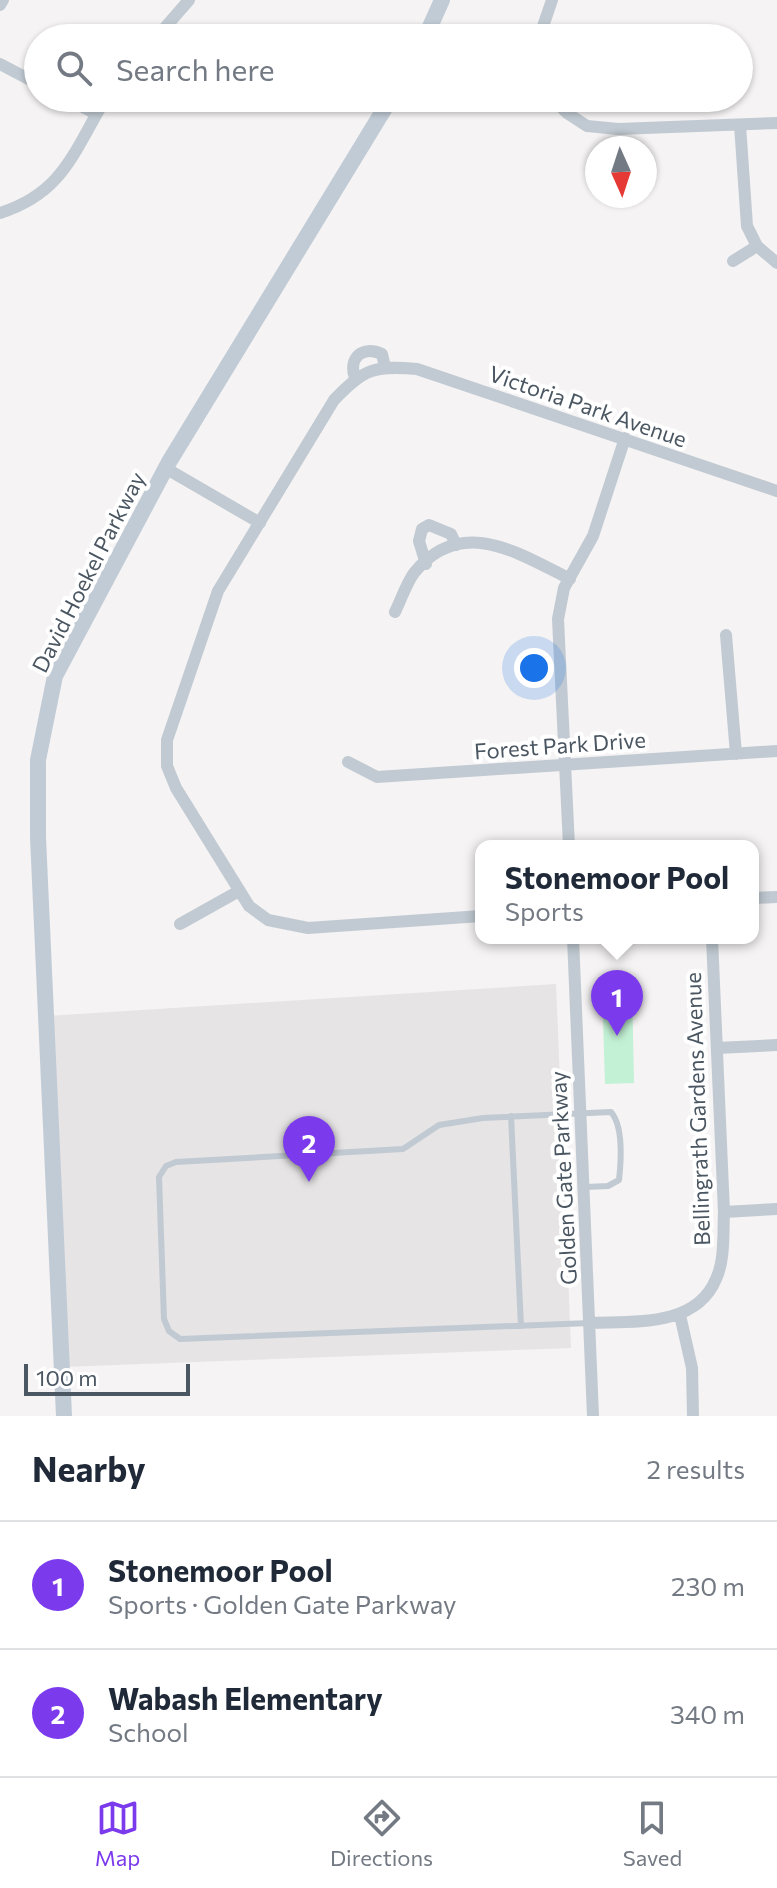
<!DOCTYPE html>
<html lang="en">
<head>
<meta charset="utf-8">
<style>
  body { margin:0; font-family:Commissioner,sans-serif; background:#f2f2f3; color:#1f2937 }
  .compass { position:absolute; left:585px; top:136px; width:72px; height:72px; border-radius:50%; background:#fff; box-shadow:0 2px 6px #0004; rotate:177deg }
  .scale { position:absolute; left:24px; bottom:20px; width:166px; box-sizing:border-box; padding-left:8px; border:4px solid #4a5661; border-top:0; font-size:22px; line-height:28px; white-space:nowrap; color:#4a5661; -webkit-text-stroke:6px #fff; paint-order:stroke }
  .you { position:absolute; left:534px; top:668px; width:28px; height:28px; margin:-20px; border:6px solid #fff; border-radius:50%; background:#1a73e8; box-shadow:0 0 0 12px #1a73e833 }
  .badge { display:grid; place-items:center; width:52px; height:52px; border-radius:50%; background:#7c3aed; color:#fff; font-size:26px; font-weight:700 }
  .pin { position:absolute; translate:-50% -66px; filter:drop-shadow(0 2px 4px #0008) }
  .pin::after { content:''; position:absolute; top:42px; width:28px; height:24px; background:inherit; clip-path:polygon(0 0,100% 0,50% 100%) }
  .popup { position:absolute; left:475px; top:840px; width:284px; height:104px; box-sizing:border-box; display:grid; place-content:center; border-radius:16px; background:#fff; filter:drop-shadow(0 2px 6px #0005); font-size:26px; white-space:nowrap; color:#747a83 }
  .popup b { font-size:30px; color:#1f2937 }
  .popup::after { content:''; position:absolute; left:50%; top:100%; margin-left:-16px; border:16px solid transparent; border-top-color:#fff }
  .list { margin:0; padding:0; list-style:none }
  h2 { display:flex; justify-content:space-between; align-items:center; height:104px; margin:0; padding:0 32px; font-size:34px }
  h2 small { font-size:26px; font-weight:400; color:#747a83 }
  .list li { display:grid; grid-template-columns:52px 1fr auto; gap:24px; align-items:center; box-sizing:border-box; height:128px; padding:0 32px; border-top:2px solid #e0e1e3 }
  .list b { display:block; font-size:30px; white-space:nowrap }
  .list p { margin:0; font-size:26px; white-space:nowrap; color:#747a83 }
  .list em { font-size:26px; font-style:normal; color:#747a83 }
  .icon { flex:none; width:44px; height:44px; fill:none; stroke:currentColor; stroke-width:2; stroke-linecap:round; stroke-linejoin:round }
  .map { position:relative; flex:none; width:777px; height:1416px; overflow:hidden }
  .search { position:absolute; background:#fff; box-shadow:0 2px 6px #0004; left:24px; right:24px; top:24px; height:88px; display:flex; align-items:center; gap:20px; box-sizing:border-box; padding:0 28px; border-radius:44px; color:#747a83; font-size:30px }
  .sheet { height:360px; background:#fff }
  nav { display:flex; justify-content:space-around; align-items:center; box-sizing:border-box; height:112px; border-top:2px solid #e0e1e3; background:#fff; font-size:22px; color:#747a83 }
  nav a { display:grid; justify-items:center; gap:4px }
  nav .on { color:#7c3aed }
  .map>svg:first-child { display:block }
  .education { fill:#e6e4e5 }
  .garden { fill:#c3f1d5 }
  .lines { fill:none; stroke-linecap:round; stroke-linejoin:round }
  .service { stroke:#c1cad2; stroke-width:6 }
  .minor { stroke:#c1cad2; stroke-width:12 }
  .secondary { stroke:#c1cbd6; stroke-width:16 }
  .labels { text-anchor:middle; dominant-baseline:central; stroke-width:8; stroke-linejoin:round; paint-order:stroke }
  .street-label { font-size:22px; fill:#4a5661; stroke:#fff }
</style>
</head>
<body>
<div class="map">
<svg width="777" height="1416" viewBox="0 0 777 1416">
  <rect width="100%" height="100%" fill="#f5f3f3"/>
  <path class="education" d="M556 984 571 1348 62 1367 47 1016Z"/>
  <path class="garden" d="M632 987 634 1083 605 1084 602 988Z"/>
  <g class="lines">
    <path class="service" d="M511 1116 521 1326
      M585 1187 608 1186 619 1180C621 1162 624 1127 611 1112L483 1118 439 1125 403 1149 176 1162 166 1166 159 1177 164 1319 169 1331 180 1339 590 1323"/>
    <path class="minor" d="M0 5 3 0
      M156 38 189 0
      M539 38 552 0
      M0 64 38 84
      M66 98 96 114
      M552 98 567 113 587 126 618 129 777 123
      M740 125 747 226 757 246 777 263
      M0 213C64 193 74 150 106 98
      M733 261 757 246
      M355 378C348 358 362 345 382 354L385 367
      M167 469 260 523
      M426 564 419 541 422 529 429 525 451 534 456 545
      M395 612C401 600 406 584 414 573 461 515 518 553 570 579
      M726 635 736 754
      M348 762 377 777 777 751
      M569 846 558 619 564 588 593 536 625 438
      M753 898 777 897
      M481 916 308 928 268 920 249 906 176 788 167 766V740L218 591 334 400C364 369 374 365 417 369L777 491
      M180 924 239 891
      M573 938 593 1416
      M717 1048 777 1045
      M724 1212 777 1209
      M680 1315 692 1368 693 1416
      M590 1323C632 1321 696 1328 716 1279 725 1260 723 1233 724 1212L712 938"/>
    <path class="secondary" d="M425 38 442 0
      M64 1416 38 837V760L55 676 169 462 391 98"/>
  </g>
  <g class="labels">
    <g class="street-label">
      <text transform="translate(588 406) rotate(19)">Victoria Park Avenue</text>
      <text transform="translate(88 572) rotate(-63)">David Hoekel Parkway</text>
      <text transform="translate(560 745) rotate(-4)">Forest Park Drive</text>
      <text transform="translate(697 1109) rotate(-92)">Bellingrath Gardens Avenue</text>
      <text transform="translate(563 1178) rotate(-93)">Golden Gate Parkway</text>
    </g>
  </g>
</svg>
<svg class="compass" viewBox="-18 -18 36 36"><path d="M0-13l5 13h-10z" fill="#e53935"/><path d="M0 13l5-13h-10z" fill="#747a83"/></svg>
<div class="scale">100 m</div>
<div class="you"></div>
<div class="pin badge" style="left:617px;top:1036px">1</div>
<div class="popup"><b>Stonemoor Pool</b>Sports</div>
<div class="pin badge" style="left:309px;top:1182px">2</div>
<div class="search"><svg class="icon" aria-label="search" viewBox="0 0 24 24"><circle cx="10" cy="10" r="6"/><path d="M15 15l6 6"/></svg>Search here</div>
</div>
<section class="sheet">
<h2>Nearby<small>2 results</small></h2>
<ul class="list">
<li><span class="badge">1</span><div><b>Stonemoor Pool</b><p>Sports · Golden Gate Parkway</p></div><em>230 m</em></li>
<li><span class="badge">2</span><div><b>Wabash Elementary</b><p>School</p></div><em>340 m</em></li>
</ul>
</section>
<nav>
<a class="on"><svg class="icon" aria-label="map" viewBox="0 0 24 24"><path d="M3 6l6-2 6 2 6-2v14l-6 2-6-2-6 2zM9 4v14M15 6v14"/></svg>Map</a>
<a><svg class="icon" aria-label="directions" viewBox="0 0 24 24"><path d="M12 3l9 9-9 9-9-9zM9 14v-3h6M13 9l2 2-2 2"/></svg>Directions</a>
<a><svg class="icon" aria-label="saved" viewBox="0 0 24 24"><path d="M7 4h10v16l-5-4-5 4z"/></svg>Saved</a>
</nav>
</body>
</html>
